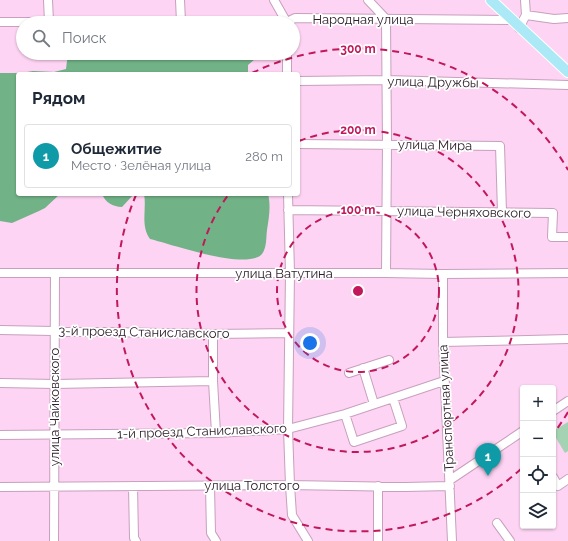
<!DOCTYPE html>
<html lang="ru">
<head>
<meta charset="utf-8">
<style>
  body { margin:0; font-family:Raleway,sans-serif; background:#f6f6f7; color:#1f2937 }
  .controls { position:absolute; right:12px; bottom:12px; display:grid; overflow:hidden; border-radius:4px; box-shadow:0 1px 3px #0004 }
  .controls button { width:36px; height:36px; display:grid; place-items:center; padding:0; border:0; border-bottom:1px solid #e0e1e3; background:#fff; color:#1f2937; font:20px sans-serif }
  .you { position:absolute; left:310px; top:343px; width:14px; height:14px; margin:-10px; border:3px solid #fff; border-radius:50%; background:#1a73e8; box-shadow:0 0 0 6px #1a73e833 }
  .badge { display:grid; place-items:center; width:26px; height:26px; border-radius:50%; background:#ea580c; color:#fff; font-size:13px; font-weight:700 }
  .pin { position:absolute; translate:-50% -33px; filter:drop-shadow(0 1px 2px #0008) }
  .pin::after { content:''; position:absolute; top:21px; width:14px; height:12px; background:inherit; clip-path:polygon(0 0,100% 0,50% 100%) }
  .list { margin:0; padding:0; list-style:none }
  h2 { display:flex; justify-content:space-between; align-items:center; height:52px; margin:0; padding:0 16px; font-size:17px }
  h2 small { font-size:13px; font-weight:400; color:#747a83 }
  .list li { display:grid; grid-template-columns:26px 1fr auto; gap:12px; align-items:center; box-sizing:border-box; height:64px; margin:0 8px 8px; padding:0 8px; border:1px solid #e0e1e3; border-radius:4px }
  .list b { display:block; font-size:15px; white-space:nowrap }
  .list p { margin:0; font-size:13px; white-space:nowrap; color:#747a83 }
  .list em { font-size:13px; font-style:normal; color:#747a83 }
  .icon { flex:none; width:22px; height:22px; fill:none; stroke:currentColor; stroke-width:2; stroke-linecap:round; stroke-linejoin:round }
  .map { position:relative; flex:none; width:568px; height:541px; overflow:hidden }
  .search { position:absolute; background:#fff; box-shadow:0 1px 3px #0004; left:16px; top:16px; width:284px; height:44px; display:flex; align-items:center; gap:10px; box-sizing:border-box; padding:0 14px; border-radius:22px; color:#747a83; font-size:15px }
  .panel { position:absolute; background:#fff; box-shadow:0 1px 3px #0004; left:16px; top:72px; width:284px; height:124px; border-radius:4px }
  .map>svg:first-child { display:block }
  .green { fill:#a4d3b3 }
  .forest { fill:#71b287 }
  .lines { fill:none; stroke-linecap:round; stroke-linejoin:round }
  .minor-casing { stroke:#c7a0be; stroke-width:10 }
  .major-casing { stroke:#fff; stroke-width:12 }
  .minor { stroke:#fff; stroke-width:8 }
  .major { stroke:#abe9f7; stroke-width:10 }
  .ring { fill:none; stroke:#c2185b; stroke-width:2; stroke-dasharray:7 5 }
  .labels { text-anchor:middle; dominant-baseline:central; stroke-width:3.5; stroke-linejoin:round; paint-order:stroke }
  .street-label { font-size:13px; fill:#2e202b; stroke:#fff }
  .centre { fill:#c2185b; stroke:#fff; stroke-width:2 }
  .ring-label { font-size:12px; text-anchor:middle; font-weight:bold; fill:#c2185b; stroke:#fff; stroke-width:3.5; stroke-linejoin:round; paint-order:stroke }
</style>
</head>
<body>
<div class="map">
<svg width="568" height="541" viewBox="0 0 568 541">
  <rect width="100%" height="100%" fill="#fdd4f3"/>
  <path class="green" d="M568 422V451L565 453 553 433V431Z"/>
  <path class="forest" d="M68 53H262L248 65V74H18V194H60L45 208 39 211 12 223 0 221V73H21L33 71 54 72 66 69Z
    M102 194H134L122 207C113 207 105 202 102 194Z
    M144 194H268C271 206 269 217 267 230 266 237 267 247 262 254 247 271 171 244 150 239 140 225 147 209 144 194Z"/>
  <g class="lines">
    <g class="minor-casing">
      <path id="minor" d="M48 0 49 22
        M180 0 181 22
        M274 0 287 23
        M368 0 386 19 387 144 386 273
        M526 15 554 19 568 18
        M0 22H287L295 18 511 20
        M519 28 526 15 525 0
        M287 74V53
        M298 81 386 80 568 85
        M298 144 500 146 502 212
        M288 194 290 273 288 429 290 485 292 515 308 541
        M288 210 553 213 552 237H568
        M0 273H386L443 274 568 273
        M443 274V342L452 541
        M0 330 213 334 289 333
        M213 334V381L216 433
        M443 342 568 339
        M363 368 374 404
        M349 373 389 360
        M0 383 55 384 213 381
        M553 411 568 401
        M345 414 354 442 402 426 393 398
        M0 435 216 433 288 429 345 414 444 381
        M553 477 558 486 568 479
        M450 480 523 431
        M133 486 134 538 136 541
        M210 486 211 533 216 541
        M378 486V541
        M0 487 290 485 405 487 450 486
        M497 523 510 541
        M54 541 55 273"/>
    </g>
    <g class="major-casing">
      <path id="major" d="M491 0 568 72"/>
    </g>
    <use href="#minor" class="minor"/>
    <use href="#major" class="major"/>
  </g>
  <g class="ring">
    <circle cx="358" cy="291" r="81"/>
    <path d="M299 141A161 161 0 1 1 229 194"/>
    <path d="M568 412A242 242 0 0 1 554 433M521 469A242 242 0 0 1 136 195M252 73A242 242 0 0 1 568 170"/>
  </g>
  <g class="labels">
    <g class="street-label">
      <text x="363" y="19">Народная улица</text>
      <text transform="translate(433 82) rotate(1)">улица Дружбы</text>
      <text transform="translate(435 145) rotate(1)">улица Мира</text>
      <text transform="translate(464 212) rotate(1)">улица Черняховского</text>
      <text x="284" y="273">улица Ватутина</text>
      <text transform="translate(144 332) rotate(1)">3-й проезд Станиславского</text>
      <text transform="translate(54 407) rotate(-90)">улица Чайковского</text>
      <text transform="translate(446 408) rotate(-93)">Транспортная улица</text>
      <text transform="translate(202 431) rotate(-2)">1-й проезд Станиславского</text>
      <text x="252" y="485">улица Толстого</text>
    </g>
  </g>
  <circle cx="358" cy="291" r="6" class="centre"/>
  <g class="ring-label">
    <text x="358" y="53">300 m</text>
    <text x="358" y="134">200 m</text>
    <text x="358" y="214">100 m</text>
  </g>
</svg>
<div class="controls">
<button>+</button>
<button>−</button>
<button><svg class="icon" aria-label="locate" viewBox="0 0 24 24"><circle cx="12" cy="12" r="6"/><path d="M12 2v4M12 18v4M2 12h4M18 12h4"/></svg></button>
<button><svg class="icon" aria-label="layers" viewBox="0 0 24 24"><path d="M12 4l9 5-9 5-9-5zM3 14l9 5 9-5"/></svg></button>
</div>
<div class="you"></div>
<div class="pin badge" style="left:488px;top:476px;background:#0f9aa8">1</div>
<div class="search"><svg class="icon" aria-label="search" viewBox="0 0 24 24"><circle cx="10" cy="10" r="6"/><path d="M15 15l6 6"/></svg>Поиск</div>
<section class="panel">
<h2>Рядом<small></small></h2>
<ul class="list">
<li><span class="badge" style="background:#0f9aa8">1</span><div><b>Общежитие</b><p>Место · Зелёная улица</p></div><em>280 m</em></li>
</ul>
</section>
</div>
</body>
</html>
